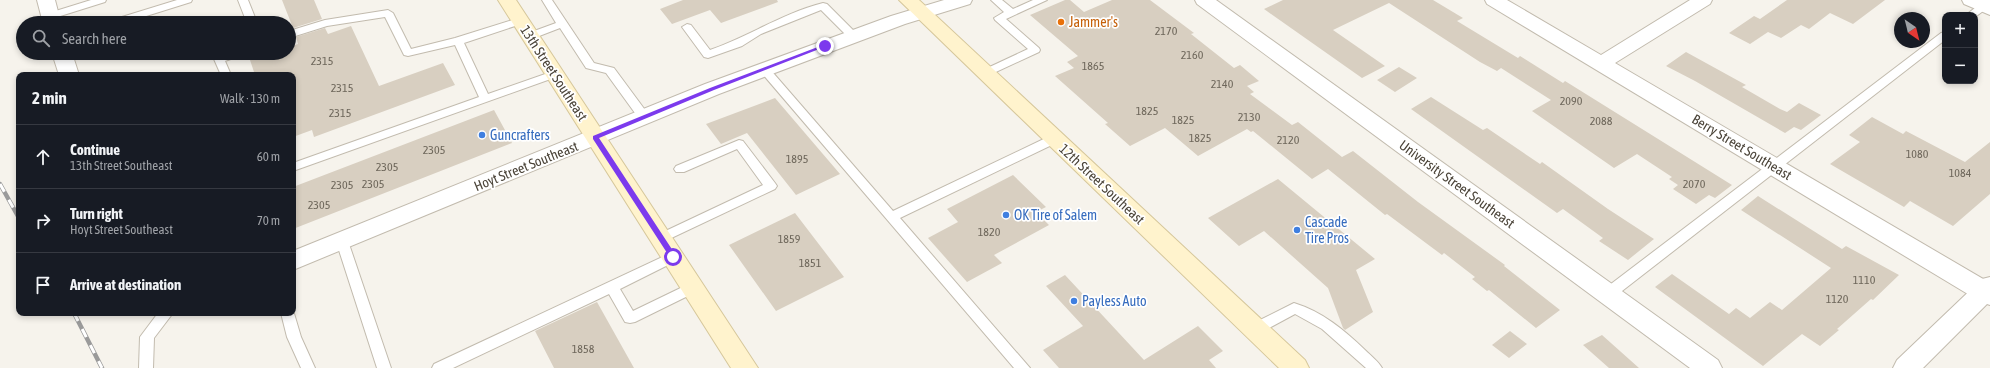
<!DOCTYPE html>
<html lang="en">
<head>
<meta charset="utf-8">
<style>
  body { margin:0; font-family:"Asap Condensed",sans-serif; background:#242831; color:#f1f3f6 }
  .controls { position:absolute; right:12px; top:12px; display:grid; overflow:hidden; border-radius:8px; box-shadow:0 2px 6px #0003 }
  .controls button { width:36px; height:36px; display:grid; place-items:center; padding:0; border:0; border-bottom:1px solid #363941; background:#171b24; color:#f1f3f6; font:20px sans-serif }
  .compass { position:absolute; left:1894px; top:12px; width:36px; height:36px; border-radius:50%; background:#171b24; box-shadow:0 2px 6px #0003; rotate:145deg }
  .stop { position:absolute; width:12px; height:12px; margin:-9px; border:3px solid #7c3aed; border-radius:50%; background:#fff }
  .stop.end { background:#7c3aed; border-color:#fff; box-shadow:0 1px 4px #0008 }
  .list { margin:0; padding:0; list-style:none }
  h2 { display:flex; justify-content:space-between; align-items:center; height:52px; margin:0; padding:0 16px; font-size:17px }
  h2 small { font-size:13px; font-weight:400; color:#9ea1a6 }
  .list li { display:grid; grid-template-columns:26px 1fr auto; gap:12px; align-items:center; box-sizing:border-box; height:64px; padding:0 16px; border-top:1px solid #363941 }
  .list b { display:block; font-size:15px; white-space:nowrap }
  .list p { margin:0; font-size:13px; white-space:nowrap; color:#9ea1a6 }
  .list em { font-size:13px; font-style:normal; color:#9ea1a6 }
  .icon { flex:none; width:22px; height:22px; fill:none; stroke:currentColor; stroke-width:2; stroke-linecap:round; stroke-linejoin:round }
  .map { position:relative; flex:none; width:1990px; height:368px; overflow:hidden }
  .search { position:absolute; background:#171b24; box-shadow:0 2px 6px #0003; left:16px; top:16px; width:280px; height:44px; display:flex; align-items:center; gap:10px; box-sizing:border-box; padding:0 14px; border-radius:22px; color:#9ea1a6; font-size:15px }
  .panel { position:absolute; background:#171b24; box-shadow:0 2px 6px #0003; left:16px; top:72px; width:280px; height:244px; border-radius:8px }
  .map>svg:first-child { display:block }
  .building { fill:#d8cfc1 }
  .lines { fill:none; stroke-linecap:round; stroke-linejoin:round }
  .service-casing { stroke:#c2bbae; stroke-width:2 }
  .minor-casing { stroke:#c2bbae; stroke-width:2 }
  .tertiary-casing { stroke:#c2bbae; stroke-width:2 }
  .secondary-casing { stroke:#d6c79b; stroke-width:2 }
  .service { fill:#fff; fill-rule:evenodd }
  .minor { fill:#fff; fill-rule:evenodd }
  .tertiary { fill:#fff; fill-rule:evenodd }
  .secondary { fill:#fff3cd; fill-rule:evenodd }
  .rail-casing { stroke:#9a9a9a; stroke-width:4.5 }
  .rail { stroke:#fff; stroke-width:3; stroke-dasharray:9; stroke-linecap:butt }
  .route { fill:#7c3aed }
  .food-dot { fill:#e8710a; stroke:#fff; stroke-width:1.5 }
  .shop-dot { fill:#3f7fe0; stroke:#fff; stroke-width:1.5 }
  .labels { text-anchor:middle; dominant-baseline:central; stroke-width:3.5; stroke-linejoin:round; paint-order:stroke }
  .number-label { font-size:12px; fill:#6e675b }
  .food-label { font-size:14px; fill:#c56008; stroke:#fff; text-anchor:start }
  .street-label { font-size:14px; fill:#4b4439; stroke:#fff }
  .shop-label { font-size:14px; fill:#366cbe; stroke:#fff; text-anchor:start }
</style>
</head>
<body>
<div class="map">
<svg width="1990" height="368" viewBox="0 0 1990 368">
  <rect width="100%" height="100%" fill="#f6f3ec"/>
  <path class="building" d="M282 0H314L322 19 293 28Z
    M683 0H777L778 2 721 23 710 10 672 24 660 9Z
    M1065 0H1070L1084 12 1112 0H1150L1194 33 1191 34 1234 68 1240 65 1259 81 1247 86 1254 92 1250 94 1292 125 1298 122 1342 157 1353 151 1418 202 1505 265 1504 266 1560 310 1536 328 1489 290 1487 291 1472 279 1475 277 1444 253 1442 255 1387 214 1385 215 1328 169 1312 179 1253 131 1251 132 1247 129 1198 156 1165 128 1130 146 1105 124 1108 123 1055 76 1074 68 1067 62 1078 56 1030 15Z
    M1283 0H1433L1463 18 1457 21 1518 58 1520 56 1563 83 1565 81 1732 185 1715 198 1709 195 1696 204 1673 189 1678 185 1669 179 1672 177 1637 154 1614 168 1532 111 1551 100 1501 68 1497 71 1480 62 1389 3 1333 30 1385 66 1362 78 1264 9Z
    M1787 0H1885L1853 24 1830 13 1809 29 1801 25 1781 38 1768 32 1750 44 1729 33 1754 16 1760 19Z
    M351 26 379 86 443 63 455 85 314 137 312 130 293 137V75H255L250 60 271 53H289V47L298 44 296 37 325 28 328 34Z
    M1686 52 1746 85 1742 87 1780 109 1787 112 1799 103 1821 115 1801 130 1794 127 1785 133 1695 81 1666 66Z
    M1399 67 1417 78 1395 92 1377 80Z
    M1431 97 1483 130 1487 128 1540 164 1542 162 1608 209 1654 239 1628 260 1599 241 1603 238 1563 209 1557 213 1411 109Z
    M775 98 840 174 796 195 747 133 721 144 706 124Z
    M494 110 512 143 293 229V187Z
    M1872 117 1903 134 1906 131 1965 162 1990 142V194L1953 226 1910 201 1904 207 1830 164 1860 142 1849 135Z
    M1013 175 1046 207 1036 212 1049 225 994 255 1002 263 967 282 928 238 958 222 947 209Z
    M1278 179 1375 259 1356 270 1373 312 1345 330 1343 328 1328 288 1264 231 1239 246 1208 218Z
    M1758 196 1842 249 1846 246 1899 275 1873 300 1871 299 1837 329 1839 330 1820 346 1802 334 1763 366 1655 287 1672 274 1729 314 1736 308 1750 318 1770 302 1782 310 1831 268 1741 210Z
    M795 213 844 277 776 311 729 245Z
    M1065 275 1144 360 1198 326 1223 351 1209 360 1216 368H1059L1043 350 1083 326 1046 286Z
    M597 302 634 368H554L535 331Z
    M1510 331 1527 344 1509 358 1492 345Z
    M1602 335 1639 368H1609L1583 345Z"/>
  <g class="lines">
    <g class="service-casing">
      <path id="service" d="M91 0H106L105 2 54 18 50 19 45 16 46 14Z
        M177 0H192L191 2 124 23H108L109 21Z
        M238 0H248L256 20 255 22 237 23 245 18Z
        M542 0H552L594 63 614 68 648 114 650 117 648 120H640L606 73 586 68 560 28 534 38H526L525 36 526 34 556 23Z
        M991 0H1002L1013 9 1033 0H1047L1006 19 1039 48 1040 50 1039 52 985 77 980 73 981 71 1028 49 995 20 994 18 1004 12Z
        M1985 0H1990V6L1975 17V15H1966Z
        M823 3 827 4 857 34 858 36 857 38H849L821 10 761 34 742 46 708 58 704 57 682 27 687 24 691 25 710 50C748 37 783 13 823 3Z
        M388 10 393 13 411 49 455 38 516 19H524L525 21 524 23 464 43 488 94 551 72H559L560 74 559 76 293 171V163L479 97 455 45 408 56 404 55 385 17 327 26 289 38V31L325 20Z
        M1945 32V40L1613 298 1608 299 1603 298 1601 294 1603 290 1941 33Z
        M137 53H154C151 58 144 59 139 57Z
        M227 53H243L242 55 225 61 231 75H221L214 59 215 57Z
        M764 66 768 67 893 211 1050 136H1058L1060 139 1058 142 900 218 1030 368H1014L760 71 759 69Z
        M739 140 743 141 775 183 777 186 775 189 665 241H657L655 238 657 235 763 185 737 149 684 172H676L674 169 676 166Z
        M342 236 346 238 348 241 391 368H377L336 241 338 238Z
        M673 252 678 254 679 257 678 260 620 289 633 311 693 282 698 283 700 287 698 291 635 322 630 323 625 322 609 294 453 368H432L434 364Z
        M1294 303C1323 312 1344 330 1365 350 1371 356 1378 361 1382 368H1366L1322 329 1295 314 1260 333 1255 334 1250 333 1248 329 1250 325Z
        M293 310 301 337 315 368H301L287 337 281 313H293Z
        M158 313H173L154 338 153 368H139L140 337Z"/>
    </g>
    <g class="minor-casing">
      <path id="minor" d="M1195 0H1216L1718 360 1722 368H1690L1197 4Z
        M1485 0H1507L1601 55 1690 0H1712L1710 4 1615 63 1990 283V305L1981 302 1487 4Z
        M1962 0H1986L1990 2V15L1964 4Z"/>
    </g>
    <g class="tertiary-casing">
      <path id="tertiary" d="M37 0H55L61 23H43Z
        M944 0H972L970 4 905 24 719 94 293 270V251L705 84 891 16Z
        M52 53H72L79 75H59Z
        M1990 277V301L1923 368H1893L1897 360 1982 279Z"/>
    </g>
    <g class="secondary-casing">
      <path id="secondary" d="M498 0H516L758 368H731Z
        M899 0H919L1305 360 1309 368H1279Z"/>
    </g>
    <use href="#service" class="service"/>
    <use href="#minor" class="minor"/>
    <use href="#tertiary" class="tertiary"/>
    <use href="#secondary" class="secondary"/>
    <g class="rail-casing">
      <path id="rail" d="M0 184 19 218
        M74 313 102 368"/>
    </g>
    <use href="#rail" class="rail"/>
  </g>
  <path class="route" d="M823 45 827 46 714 90 599 138 677 257 676 259H671L593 139V136L710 88Z"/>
  <circle class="food-dot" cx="1061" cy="22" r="4"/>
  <g class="shop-dot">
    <circle cx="482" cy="135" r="4"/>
    <circle cx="1006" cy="215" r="4"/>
    <circle cx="1297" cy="230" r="4"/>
    <circle cx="1074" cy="301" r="4"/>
  </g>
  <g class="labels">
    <g class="number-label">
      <text x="1166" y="31">2170</text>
      <text x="1192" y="55">2160</text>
      <text x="322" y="61">2315</text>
      <text x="1093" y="66">1865</text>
      <text x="1222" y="84">2140</text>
      <text x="342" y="88">2315</text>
      <text x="1571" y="101">2090</text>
      <text x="1147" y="111">1825</text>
      <text x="340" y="113">2315</text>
      <text x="1249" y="117">2130</text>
      <text x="1183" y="120">1825</text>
      <text x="1601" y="121">2088</text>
      <text x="1200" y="138">1825</text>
      <text x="1288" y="140">2120</text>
      <text x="434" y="150">2305</text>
      <text x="1917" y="154">1080</text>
      <text x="797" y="159">1895</text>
      <text x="387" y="167">2305</text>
      <text x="1960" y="173">1084</text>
      <text x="373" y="184">2305</text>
      <text x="1694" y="184">2070</text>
      <text x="342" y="185">2305</text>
      <text x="319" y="205">2305</text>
      <text x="989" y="232">1820</text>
      <text x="789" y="239">1859</text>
      <text x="810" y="263">1851</text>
      <text x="1864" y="280">1110</text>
      <text x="1837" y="299">1120</text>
      <text x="583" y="349">1858</text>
    </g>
    <g class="food-label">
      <text x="1069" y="22">Jammer's</text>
    </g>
    <g class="street-label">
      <text transform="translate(554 73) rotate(57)">13th Street Southeast</text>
      <text transform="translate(1742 147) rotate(31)">Berry Street Southeast</text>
      <text transform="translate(526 166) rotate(-22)">Hoyt Street Southeast</text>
      <text transform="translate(1102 184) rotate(43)">12th Street Southeast</text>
      <text transform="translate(1457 184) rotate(36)">University Street Southeast</text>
    </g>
    <g class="shop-label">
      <text x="490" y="135">Guncrafters</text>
      <text x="1014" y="215">OK Tire of Salem</text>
      <text x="1305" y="222">Cascade<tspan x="1305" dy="16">Tire Pros</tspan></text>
      <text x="1082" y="301">Payless Auto</text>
    </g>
  </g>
</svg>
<div class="controls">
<button>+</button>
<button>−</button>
</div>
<svg class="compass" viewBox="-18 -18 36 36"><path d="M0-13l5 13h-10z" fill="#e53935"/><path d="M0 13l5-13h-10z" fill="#9ea1a6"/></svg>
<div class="stop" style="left:673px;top:257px"></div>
<div class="stop end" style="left:825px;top:46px"></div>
<div class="search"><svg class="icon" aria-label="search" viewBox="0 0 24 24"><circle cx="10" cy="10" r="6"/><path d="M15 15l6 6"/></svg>Search here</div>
<section class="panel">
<h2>2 min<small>Walk · 130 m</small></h2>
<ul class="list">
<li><svg class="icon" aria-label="ahead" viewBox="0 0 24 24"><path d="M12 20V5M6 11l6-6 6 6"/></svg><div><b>Continue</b><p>13th Street Southeast</p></div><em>60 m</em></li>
<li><svg class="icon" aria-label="right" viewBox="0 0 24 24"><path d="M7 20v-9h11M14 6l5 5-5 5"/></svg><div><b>Turn right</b><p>Hoyt Street Southeast</p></div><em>70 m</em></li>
<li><svg class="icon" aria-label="arrive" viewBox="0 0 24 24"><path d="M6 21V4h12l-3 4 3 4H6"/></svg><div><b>Arrive at destination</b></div></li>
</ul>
</section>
</div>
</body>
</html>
